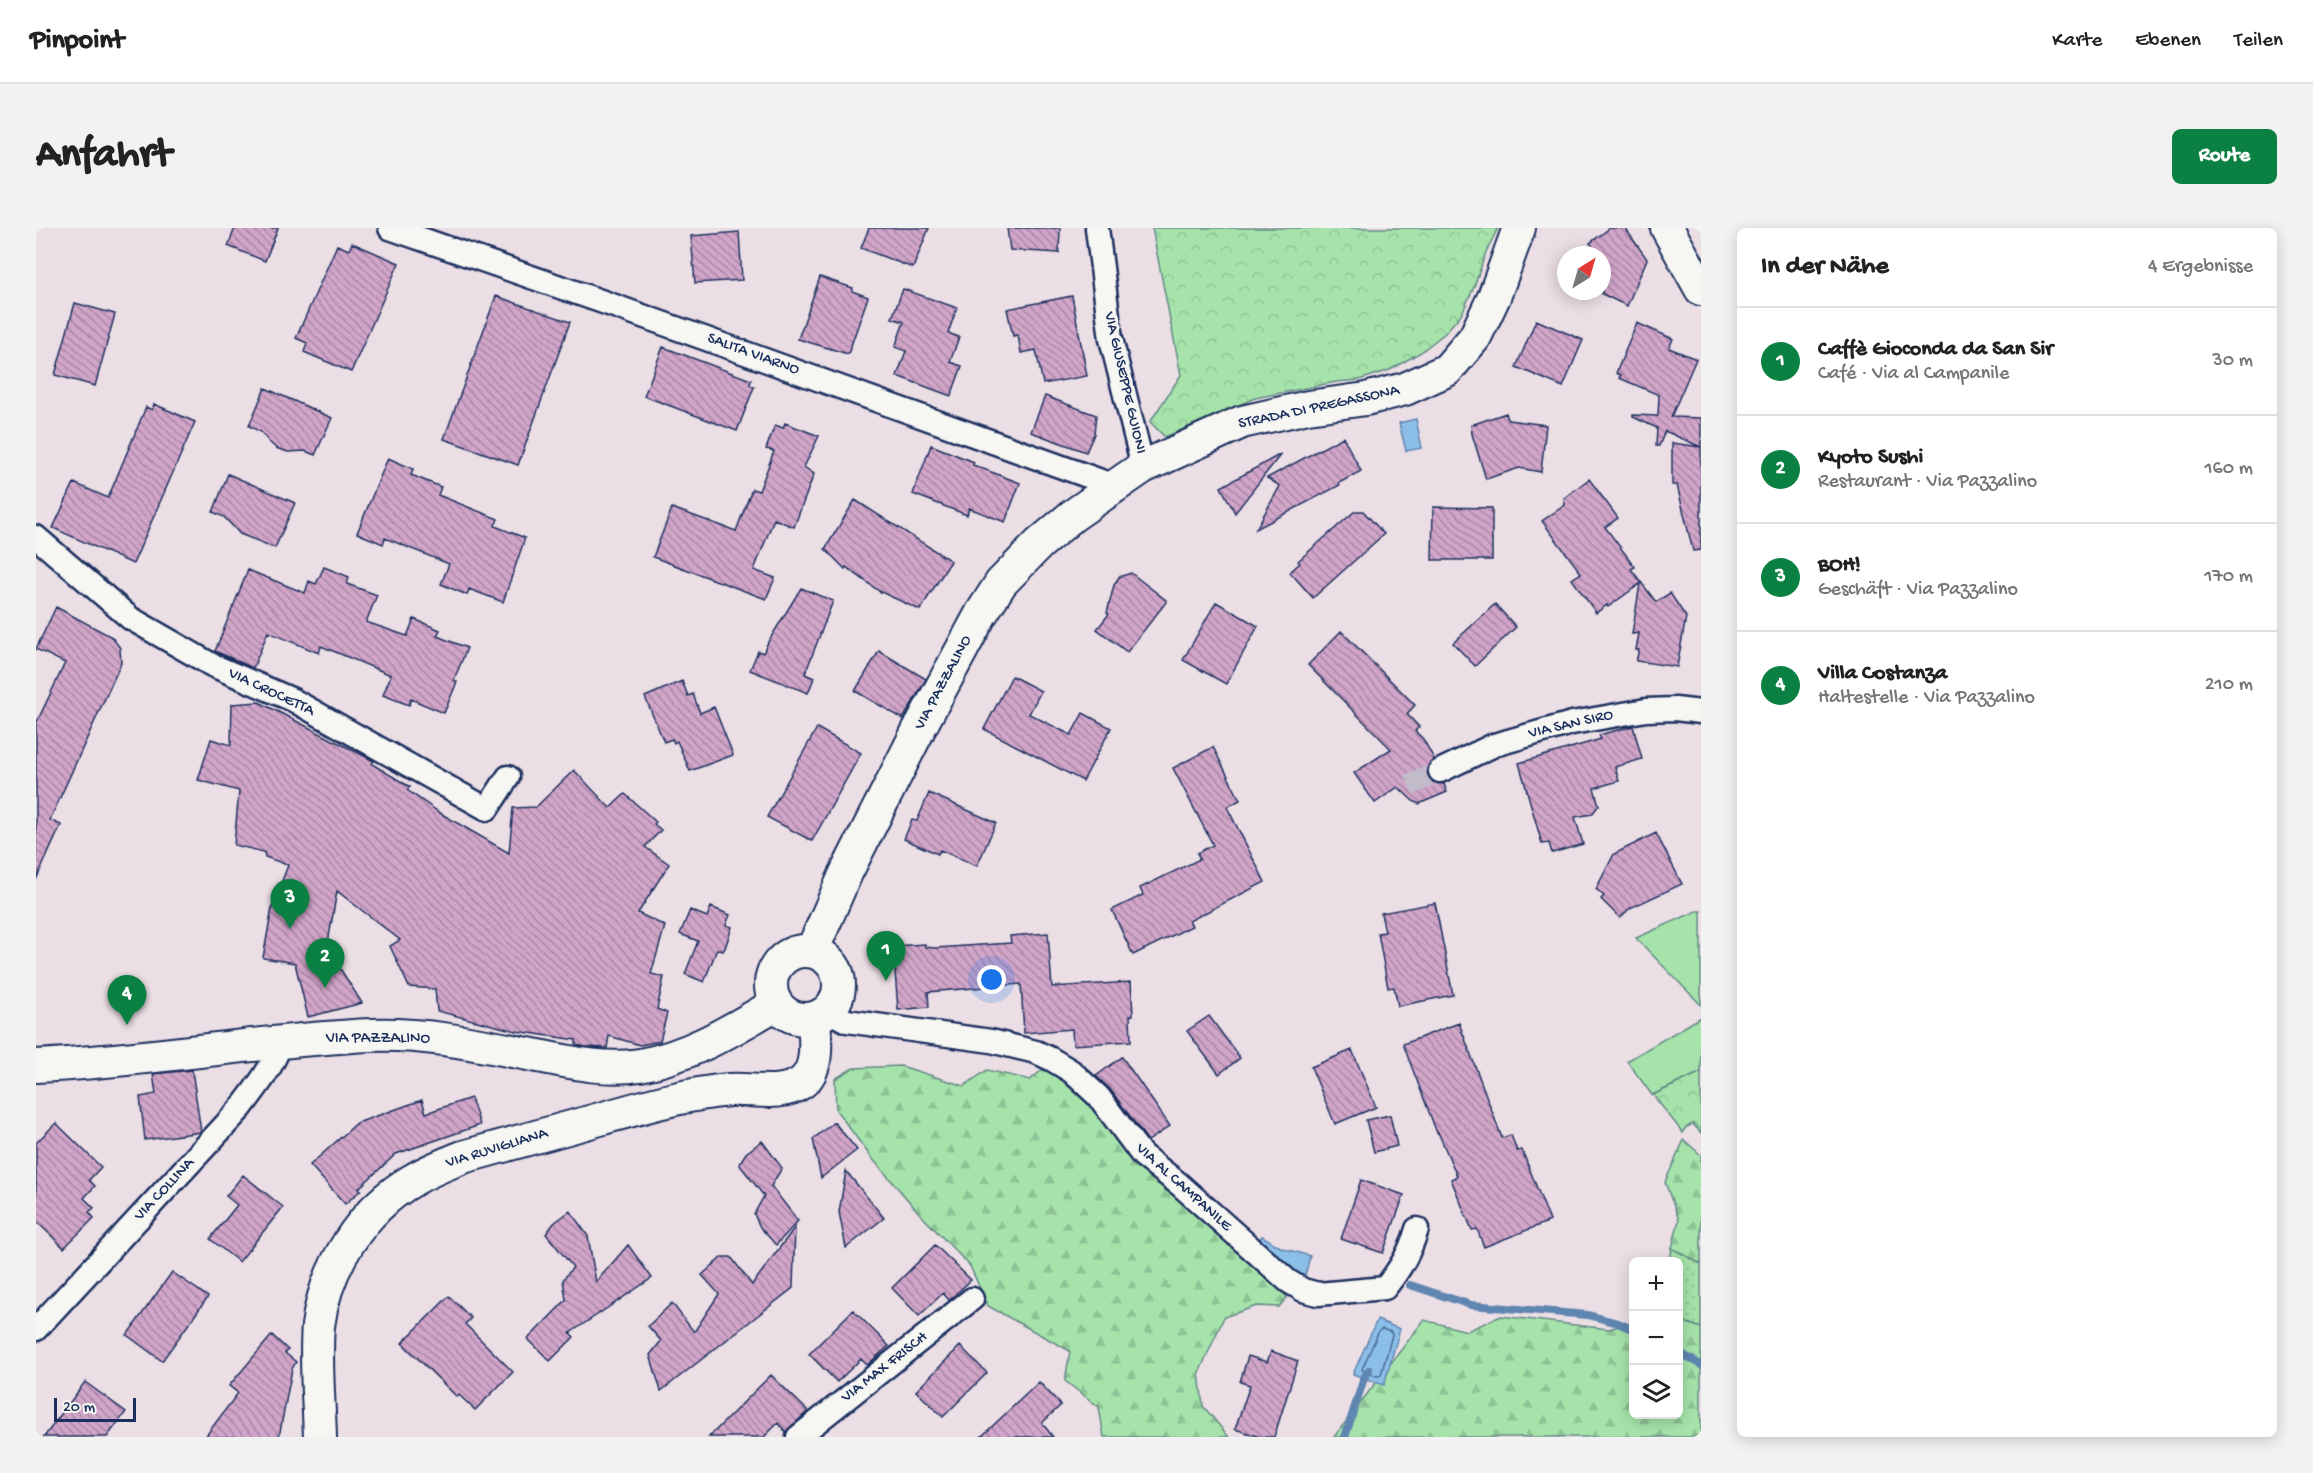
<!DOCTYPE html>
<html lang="de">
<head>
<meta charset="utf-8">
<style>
  body { margin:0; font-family:"Gochi Hand",sans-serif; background:#f2f2f2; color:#222 }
  .controls { position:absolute; right:18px; bottom:18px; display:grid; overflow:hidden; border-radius:9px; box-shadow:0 3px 15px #0003 }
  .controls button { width:54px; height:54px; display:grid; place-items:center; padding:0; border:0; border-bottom:2px solid #e0e0e0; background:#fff; color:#222; font:30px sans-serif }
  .compass { position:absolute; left:1521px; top:18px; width:54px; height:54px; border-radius:50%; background:#fff; box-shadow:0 3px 15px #0003; rotate:37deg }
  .scale { position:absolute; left:18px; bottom:15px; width:82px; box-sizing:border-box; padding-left:6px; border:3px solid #1b2f5e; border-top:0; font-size:16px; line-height:21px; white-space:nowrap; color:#1b2f5e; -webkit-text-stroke:4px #f6f6f2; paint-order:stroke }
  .you { position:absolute; left:956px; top:752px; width:21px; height:21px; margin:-15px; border:4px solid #fff; border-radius:50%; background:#1a73e8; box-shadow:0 0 0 9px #1a73e833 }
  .badge { display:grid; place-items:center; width:39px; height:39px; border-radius:50%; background:#0b8043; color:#fff; font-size:20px; font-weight:700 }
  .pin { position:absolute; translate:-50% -50px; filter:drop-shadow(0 2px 3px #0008) }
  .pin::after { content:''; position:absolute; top:32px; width:21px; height:18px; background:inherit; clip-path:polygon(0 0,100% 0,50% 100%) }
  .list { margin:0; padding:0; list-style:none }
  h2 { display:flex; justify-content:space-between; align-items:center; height:78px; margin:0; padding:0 24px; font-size:26px }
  h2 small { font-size:20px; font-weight:400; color:#767676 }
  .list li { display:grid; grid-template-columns:39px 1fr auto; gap:18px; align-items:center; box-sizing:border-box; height:108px; padding:0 24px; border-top:2px solid #e0e0e0 }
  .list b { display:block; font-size:22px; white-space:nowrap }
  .list p { margin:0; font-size:20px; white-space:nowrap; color:#767676 }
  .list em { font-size:20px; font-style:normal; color:#767676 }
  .icon { flex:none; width:33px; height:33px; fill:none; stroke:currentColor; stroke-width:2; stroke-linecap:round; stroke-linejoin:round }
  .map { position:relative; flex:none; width:1665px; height:1209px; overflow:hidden; border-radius:9px }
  header { display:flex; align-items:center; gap:36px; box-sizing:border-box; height:84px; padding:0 30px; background:#fff; border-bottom:2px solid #e0e0e0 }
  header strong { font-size:28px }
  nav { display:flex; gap:33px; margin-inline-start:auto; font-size:21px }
  .intro { display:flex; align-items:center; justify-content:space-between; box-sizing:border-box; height:144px; padding:0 36px }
  h1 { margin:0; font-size:42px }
  .button { padding:15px 27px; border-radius:9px; background:#0b8043; color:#fff; font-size:21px; font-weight:700 }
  main { display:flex; gap:36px; padding:0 36px }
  aside { flex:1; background:#fff; border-radius:9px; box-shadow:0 3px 15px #0003 }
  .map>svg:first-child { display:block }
  .grass { fill:url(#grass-dots); stroke:#608984; stroke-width:1.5 }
  .forest { fill:url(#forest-firs); stroke:#608984; stroke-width:1.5 }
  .park { fill:url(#park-crowns); stroke:#608984; stroke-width:1.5 }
  .garden { fill:#a6e3aa; stroke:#608984; stroke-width:1.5 }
  .water { fill:#8cbfe8; stroke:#5f85b1; stroke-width:1.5 }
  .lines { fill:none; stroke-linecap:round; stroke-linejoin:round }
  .shore { stroke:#486995; stroke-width:1.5 }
  .stream { stroke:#5f85b1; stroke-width:8 }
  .building { fill:url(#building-back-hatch); stroke:#1b2f5e; stroke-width:1.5 }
  .street-tunnel { stroke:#c1bbca; stroke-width:22; stroke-dasharray:22 11; stroke-linecap:butt }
  .street-casing { stroke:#1b2f5e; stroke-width:27 }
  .secondary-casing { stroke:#1b2f5e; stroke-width:36 }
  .street { stroke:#f6f6f2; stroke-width:22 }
  .secondary { stroke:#f6f6f2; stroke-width:32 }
  .labels { text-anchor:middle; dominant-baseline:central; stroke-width:6; stroke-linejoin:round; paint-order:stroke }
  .street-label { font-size:16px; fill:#1b2f5e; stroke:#f6f6f2 }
</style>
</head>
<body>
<header>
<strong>Pinpoint</strong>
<nav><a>Karte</a><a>Ebenen</a><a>Teilen</a></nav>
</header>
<div class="intro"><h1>Anfahrt</h1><a class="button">Route</a></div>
<main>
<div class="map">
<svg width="1665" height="1209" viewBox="0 0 1665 1209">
  <defs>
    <pattern id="grass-dots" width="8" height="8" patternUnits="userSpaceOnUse" patternTransform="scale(1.5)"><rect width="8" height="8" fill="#a6e3aa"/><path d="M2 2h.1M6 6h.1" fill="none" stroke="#8ec395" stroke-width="1.8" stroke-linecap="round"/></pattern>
    <pattern id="forest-firs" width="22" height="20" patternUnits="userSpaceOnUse" patternTransform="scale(1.5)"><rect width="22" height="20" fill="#a6e3aa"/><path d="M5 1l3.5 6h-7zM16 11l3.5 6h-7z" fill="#8ec395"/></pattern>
    <pattern id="park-crowns" width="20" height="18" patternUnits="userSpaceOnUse" patternTransform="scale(1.5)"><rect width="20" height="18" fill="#a6e3aa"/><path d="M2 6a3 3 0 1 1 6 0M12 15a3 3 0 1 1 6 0" fill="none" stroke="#8ec395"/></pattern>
    <pattern id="building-back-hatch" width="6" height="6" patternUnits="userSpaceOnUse" patternTransform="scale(1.5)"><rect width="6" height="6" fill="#d1a5c8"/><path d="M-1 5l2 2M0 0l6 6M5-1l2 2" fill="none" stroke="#a987a6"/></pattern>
  </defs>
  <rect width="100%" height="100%" fill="#ebdee5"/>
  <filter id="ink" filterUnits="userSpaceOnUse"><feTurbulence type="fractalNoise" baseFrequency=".0167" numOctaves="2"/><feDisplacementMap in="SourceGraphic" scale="12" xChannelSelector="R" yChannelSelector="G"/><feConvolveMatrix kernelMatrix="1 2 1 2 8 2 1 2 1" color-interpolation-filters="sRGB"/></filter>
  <g filter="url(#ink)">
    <path class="grass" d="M1636 1020 1665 1036V1100L1643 1092 1642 1034H1634Z"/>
    <path class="forest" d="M865 838 928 858 951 842 994 852 1006 842C1029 847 1056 879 1074 895 1135 952 1193 1010 1251 1069L1243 1079 1221 1078 1188 1089 1163 1145 1167 1178 1193 1209H1068L1063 1179 1029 1153 1034 1123 952 1078 934 1038 884 986 835 929 800 882 799 851 817 840Z
      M1648 912 1665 927V1036L1636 1020 1643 992 1629 954Z
      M1465 1088 1572 1101 1597 1095 1598 1186H1642L1643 1092 1665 1100V1209H1298L1388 1092 1431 1103Z"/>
    <path class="park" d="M1116 0H1462L1450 24 1438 59 1426 85 1409 105 1385 124 1354 142 1323 152 1300 154 1219 170 1129 209 1114 194 1145 147Z
      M1665 844V905L1657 896 1649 900 1647 905 1617 867Z"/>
    <path class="garden" d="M1661 683H1665V777L1600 710Z
      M1665 789V844L1616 867 1591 833Z"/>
    <path class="water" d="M1380 191 1386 220 1370 223 1363 195Z
      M1226 1008 1246 1020 1274 1028 1268 1052 1219 1016Z
      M1341 1092 1364 1101 1348 1157 1317 1146Z"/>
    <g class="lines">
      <path class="shore" d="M1346 1101 1355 1104 1356 1107 1345 1147 1342 1148 1328 1144 1326 1141 1343 1103Z"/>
      <path class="stream" d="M1374 1057 1435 1077 1552 1087 1582 1095 1598 1102
        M1642 1124 1665 1137
        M1309 1209 1328 1150 1333 1142"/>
    </g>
    <path class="building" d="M199 0H242L229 33 192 18Z
      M833 0H893L877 40 825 20Z
      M971 0H1024L1023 25 974 22Z
      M1574 0H1589L1611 31 1591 78 1566 66V27H1562L1554 15Z
      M703 4 706 52 659 55 655 8Z
      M316 15 363 35 315 144 268 124 271 115 260 110 301 17 313 22Z
      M784 49 817 60 816 63 832 69 812 126 762 111Z
      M867 61 921 80 912 105 923 109 914 134 926 138 915 168 861 148 870 123 859 119 868 94 856 90Z
      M460 68 534 94 482 237 408 211Z
      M1036 68 1051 148 1007 156 1000 122 985 125 982 107 977 108 971 81Z
      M39 75 79 86 59 158 19 147Z
      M1500 92 1547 112 1527 159 1480 139Z
      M1601 95 1637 111 1633 120 1660 131 1635 189 1665 190V219L1629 203 1623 218H1620L1621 200 1597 189V187L1622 188 1623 167 1583 150 1585 147 1580 145Z
      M627 119 715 152 714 157 718 159 701 203 608 168Z
      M229 160 296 190 279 227 269 223 252 224 240 220 233 214 225 204 213 198Z
      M1009 168 1060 187 1058 206 1050 224 995 204Z
      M118 176 159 194 97 336 17 300 38 255 72 270 110 179 116 182Z
      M1470 185 1472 192 1510 197 1505 244 1483 240 1450 251 1436 206 1435 197Z
      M749 195 783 208 768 239 778 246 758 299 738 291 718 342 739 350 730 371 617 329 636 280 700 303 716 261 723 263 738 223 730 221 739 197 747 200Z
      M1307 209 1325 243 1303 255 1304 257 1220 301 1244 258 1231 250Z
      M1636 215 1665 219V322L1657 323 1641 257H1636Z
      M895 217 938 234 937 237 984 255 969 294 933 280 931 287 877 266Z
      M1245 226 1199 285 1185 259Z
      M352 230 377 241 375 247 405 259 402 267 462 291 459 298 489 310 467 374 433 361 431 367 405 356 413 336 349 310 347 316 321 305Z
      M192 246 259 275 239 320 204 306 188 289 177 284Z
      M1553 251 1582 290 1569 299 1599 339 1595 341 1620 374 1634 365 1650 389 1641 439 1600 433 1603 422H1600L1603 405 1596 406 1604 356 1572 379 1571 377 1560 385 1536 351 1545 345 1506 293 1529 277 1528 270Z
      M819 272 915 333 884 382 843 363 810 339 809 341 789 321Z
      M1397 279 1456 280V332H1396Z
      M1319 283H1327L1348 306 1277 370 1254 344 1264 335 1262 333Z
      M288 339 313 349 311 356 341 367 330 394 371 408 378 391 404 402 401 408 431 420 418 452 421 454 408 485 375 471 373 477 347 467 355 447 285 418 283 425 232 404 217 440 179 423 212 342 269 365 273 353 280 356Z
      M1095 345 1131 373 1091 424 1061 401 1073 386 1071 385 1078 357 1083 349Z
      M765 360 797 373 769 446 778 450 772 465 714 442 722 423 727 425 732 414Z
      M1180 374 1222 398 1190 456 1147 432Z
      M1459 376 1480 399 1439 438 1417 415Z
      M20 379 76 409 84 420 85 435 14 592 25 597 0 652V496L29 435 0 421Z
      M1305 403 1379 477 1371 486 1383 499 1379 503 1387 511 1398 531 1391 541 1392 548 1397 554 1408 556 1411 564 1383 576 1377 573 1362 559 1339 575 1318 545 1355 521 1272 437Z
      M843 423 890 451 867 491 819 463Z
      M976 448 1005 463 993 486 1035 507 1047 485 1075 500 1047 553 948 501Z
      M646 453 652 468 657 466 664 485 678 479 697 527 654 543 641 513 638 515 636 511 628 514 609 469Z
      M223 474 338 533 336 536 374 559 371 562 404 585 473 625 477 580 500 579 538 542 574 580 589 566 620 594 618 596 625 602 609 619 633 636 602 685 629 698 615 746 628 749 621 781 631 785 624 813 604 817 573 808 571 820 550 819 540 817V812L480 803 401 783 399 761 373 759 354 718 364 712 301 663 291 720 326 775 272 789 259 735 227 730 236 680 252 637 229 629 228 624 198 617 203 563 162 552 175 511 195 517 196 476Z
      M1597 498 1606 531 1579 539 1583 553 1558 560 1563 577 1556 586 1539 589 1547 616 1516 625 1513 615 1506 616 1483 535 1565 511 1563 507Z
      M781 500 825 525 776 613 731 589Z
      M1177 519 1204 572 1191 579 1229 654 1153 693 1156 698 1097 727 1076 682 1107 667 1104 660 1164 631 1161 625 1177 617 1137 540Z
      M893 565 960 595 941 638 904 622 902 626 868 611 876 592 881 593Z
      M1620 605 1646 656 1594 680 1584 690 1565 671 1568 668 1560 661 1578 626Z
      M1399 675 1417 767 1362 778 1358 759 1352 760 1342 705 1349 704 1345 685Z
      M675 679 694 687 690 697 696 699 689 720 687 723 681 721 668 754 649 746 662 713 644 706 654 682 671 689Z
      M1012 705 1016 759 1095 754 1097 787 1094 788 1095 813 1037 817 1036 801 988 805 985 756 892 764 893 779 862 782 857 718 889 716V719L899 720 975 715 974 708Z
      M1173 788 1204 830 1183 846 1151 803Z
      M1423 795 1466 910 1475 907 1481 923 1486 922 1514 993 1448 1019 1441 1001 1436 1002 1415 951 1421 948 1402 904 1401 905 1367 816Z
      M1316 822 1340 879 1299 896 1275 839Z
      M1086 829 1134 898 1112 913 1074 861 1060 848Z
      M156 842 165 904 109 912 104 869 120 866 117 846Z
      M435 870 444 897 360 926 323 960 325 962 309 976 274 937 321 895 386 872 390 885Z
      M1354 887 1361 918 1338 924 1330 892Z
      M798 894 821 922 785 950 777 911Z
      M20 895 65 939 53 952 59 958 48 970 58 980 53 984 58 990 28 1020 0 993V915Z
      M726 913 746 940 735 958 762 993 740 1017 724 999 718 986 728 968 703 936 710 925Z
      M810 943 848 990 810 1020 803 984Z
      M207 947 247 979 203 1034 174 1011 201 977 190 968Z
      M1325 952 1368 967 1347 1025 1305 1011Z
      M534 983 552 1008 560 1054 592 1017 616 1050 534 1105 538 1109 514 1133 492 1111 530 1072 527 1052 537 1039 510 1006 518 995Z
      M759 999 757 1060 625 1163 614 1127 625 1113 612 1098 636 1075 658 1104 683 1066 666 1047 686 1029H695L716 1057Z
      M899 1017 935 1052 913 1072 907 1065 883 1088 856 1060Z
      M136 1044 172 1069 126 1133 91 1107Z
      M413 1068 435 1090 429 1096 477 1144 439 1182 423 1167 421 1169 366 1115Z
      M817 1082 853 1118 831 1137 825 1131 801 1154 773 1126Z
      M236 1107 252 1122 249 1125 260 1134 256 1141 243 1209H169L202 1165 193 1158Z
      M924 1118 951 1145 907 1189 880 1163Z
      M1235 1123 1262 1133 1238 1209H1224L1199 1201 1214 1157 1204 1154 1212 1128 1231 1134Z
      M735 1147 772 1183 750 1204 742 1195 728 1209H673Z
      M49 1154 90 1184 71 1209H8Z
      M1003 1154 1025 1177 1006 1195 1017 1209H945Z"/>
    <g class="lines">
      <path class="street-tunnel" d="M1373 557 1404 543"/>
      <g class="street-casing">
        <path id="street" d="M354 0 573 76 1079 258
          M1061 0 1075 111 1107 239
          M0 309 94 390 176 437 257 472 451 581 472 549
          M1404 543 1458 517 1536 495 1610 482 1639 481 1665 484
          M792 783 811 793 955 813 1000 824 1015 831 1035 843 1063 869 1106 927 1143 956 1252 1053 1267 1062 1282 1066 1349 1060C1364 1041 1374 1025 1381 1001
          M0 1101 205 880C221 859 236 840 245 815
          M762 1209 936 1071"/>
      </g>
      <g class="secondary-casing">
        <path id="secondary" d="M1631 0 1665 61
          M735 757a34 34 0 1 1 68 0a34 34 0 1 1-68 0Z
          M776 723 810 645 883 501 945 386 965 355 1003 316 1036 288 1107 239 1206 194 1272 179 1330 171 1369 161 1411 142 1439 109 1458 69 1483 0
          M0 838C112 833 223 812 335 807 388 805 440 816 492 826 529 833 566 843 604 837 655 828 697 801 740 776
          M284 1209C283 1173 279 1135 282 1098 289 1040 326 981 377 952 393 942 410 936 427 929 473 916 518 904 564 891 607 879 649 866 693 862 716 860 744 869 765 855 784 842 779 810 778 790"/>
      </g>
      <use href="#street" class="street"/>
      <use href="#secondary" class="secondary"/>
    </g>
  </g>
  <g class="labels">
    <g class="street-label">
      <text transform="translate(717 127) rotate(20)">SALITA VIARNO</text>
      <text transform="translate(1088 155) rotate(77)">VIA GIUSEPPE GUIONI</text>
      <text transform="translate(1283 180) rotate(-12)">STRADA DI PREGASSONA</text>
      <text transform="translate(908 455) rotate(-62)">VIA PAZZALINO</text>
      <text transform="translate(235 465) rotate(25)">VIA CROCETTA</text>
      <text transform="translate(1535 497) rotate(-13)">VIA SAN SIRO</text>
      <text x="342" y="811">VIA PAZZALINO</text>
      <text transform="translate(461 921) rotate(-17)">VIA RUVIGLIANA</text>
      <text transform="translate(1147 960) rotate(42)">VIA AL CAMPANILE</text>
      <text transform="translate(129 962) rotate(-47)">VIA COLLINA</text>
      <text transform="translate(849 1140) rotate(-38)">VIA MAX FRISCH</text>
    </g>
  </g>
</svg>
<div class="controls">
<button>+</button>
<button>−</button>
<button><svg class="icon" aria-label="layers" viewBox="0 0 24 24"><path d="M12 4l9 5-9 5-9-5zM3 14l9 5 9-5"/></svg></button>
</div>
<svg class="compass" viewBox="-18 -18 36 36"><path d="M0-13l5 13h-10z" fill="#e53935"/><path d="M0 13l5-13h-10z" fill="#767676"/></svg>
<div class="scale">20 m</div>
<div class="you"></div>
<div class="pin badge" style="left:850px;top:753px">1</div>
<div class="pin badge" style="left:289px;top:760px">2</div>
<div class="pin badge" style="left:254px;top:701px">3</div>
<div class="pin badge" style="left:91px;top:797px">4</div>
</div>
<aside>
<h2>In der Nähe<small>4 Ergebnisse</small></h2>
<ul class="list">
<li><span class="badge">1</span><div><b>Caffè Gioconda da San Sir</b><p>Café · Via al Campanile</p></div><em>30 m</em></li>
<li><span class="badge">2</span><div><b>Kyoto Sushi</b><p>Restaurant · Via Pazzalino</p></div><em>160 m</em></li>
<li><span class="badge">3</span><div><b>BOH!</b><p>Geschäft · Via Pazzalino</p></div><em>170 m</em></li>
<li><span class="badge">4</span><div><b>Villa Costanza</b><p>Haltestelle · Via Pazzalino</p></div><em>210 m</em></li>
</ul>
</aside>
</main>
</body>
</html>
